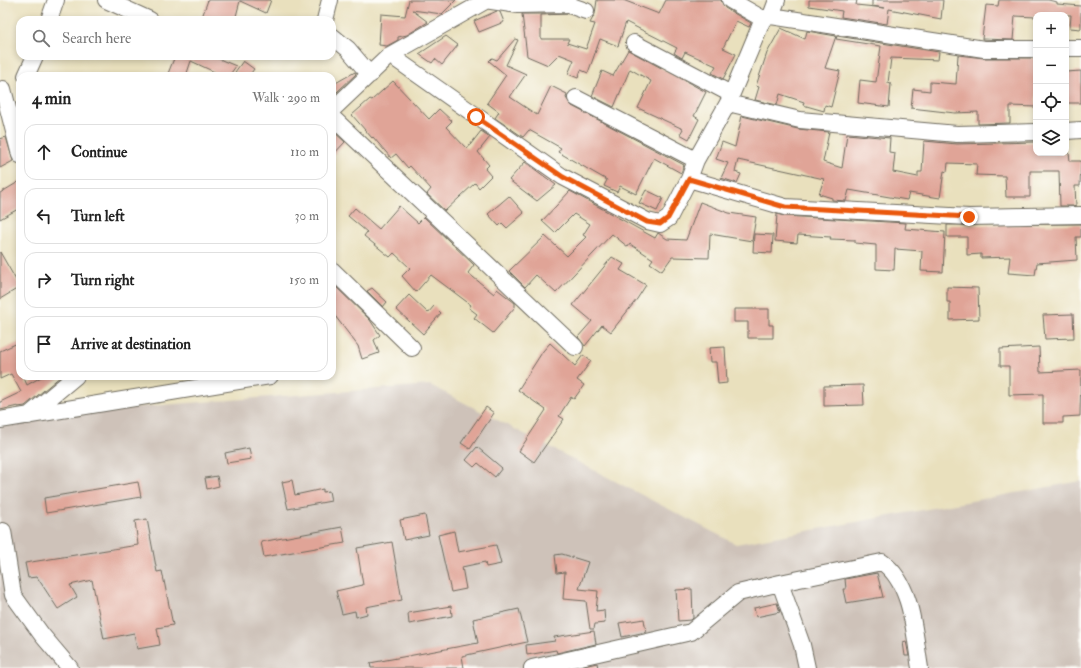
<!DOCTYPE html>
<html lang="en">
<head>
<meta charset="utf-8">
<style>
  body { margin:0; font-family:"IM FELL Double Pica",serif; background:#f6f6f6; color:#222 }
  .controls { position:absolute; right:12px; top:12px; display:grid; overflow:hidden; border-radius:8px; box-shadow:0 2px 6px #0003 }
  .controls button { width:36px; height:36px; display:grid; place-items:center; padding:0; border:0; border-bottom:1px solid #e0e0e0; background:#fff; color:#222; font:20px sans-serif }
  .stop { position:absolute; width:12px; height:12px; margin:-9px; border:3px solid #ea580c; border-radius:50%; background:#fff }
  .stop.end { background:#ea580c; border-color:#fff; box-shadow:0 1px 4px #0008 }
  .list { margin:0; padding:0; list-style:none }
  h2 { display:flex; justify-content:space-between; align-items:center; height:52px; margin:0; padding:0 16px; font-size:17px }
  h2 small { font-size:13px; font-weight:400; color:#767676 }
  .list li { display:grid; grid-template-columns:26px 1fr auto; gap:12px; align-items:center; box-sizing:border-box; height:56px; margin:0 8px 8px; padding:0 8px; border:1px solid #e0e0e0; border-radius:12px }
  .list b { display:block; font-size:15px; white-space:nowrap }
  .list em { font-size:13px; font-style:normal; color:#767676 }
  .icon { flex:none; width:22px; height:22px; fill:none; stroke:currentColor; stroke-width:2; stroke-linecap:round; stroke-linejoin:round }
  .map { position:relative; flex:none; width:1081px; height:668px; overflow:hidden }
  .search { position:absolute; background:#fff; box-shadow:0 2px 6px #0003; left:16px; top:16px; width:320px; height:44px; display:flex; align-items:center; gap:10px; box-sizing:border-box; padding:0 14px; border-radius:12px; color:#767676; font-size:15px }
  .panel { position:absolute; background:#fff; box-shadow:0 2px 6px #0003; left:16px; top:72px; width:320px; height:308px; border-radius:12px }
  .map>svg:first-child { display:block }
  .industrial { fill:#cec2b9 }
  .building { fill:#e0a497 }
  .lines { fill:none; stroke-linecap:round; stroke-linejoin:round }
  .minor-casing { stroke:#6e6a5e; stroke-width:18 }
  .minor { stroke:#fff; stroke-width:16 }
  .route { stroke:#ea580c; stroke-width:5 }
</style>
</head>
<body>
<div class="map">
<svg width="1081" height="668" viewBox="0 0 1081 668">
  <rect width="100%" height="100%" fill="#fdfcf7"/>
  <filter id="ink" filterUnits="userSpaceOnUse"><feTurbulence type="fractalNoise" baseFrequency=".025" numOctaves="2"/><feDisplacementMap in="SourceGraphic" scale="8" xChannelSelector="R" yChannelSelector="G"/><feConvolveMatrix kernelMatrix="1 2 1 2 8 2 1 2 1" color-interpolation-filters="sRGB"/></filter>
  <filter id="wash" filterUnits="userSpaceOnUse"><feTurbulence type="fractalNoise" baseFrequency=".012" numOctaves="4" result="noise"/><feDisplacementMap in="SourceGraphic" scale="16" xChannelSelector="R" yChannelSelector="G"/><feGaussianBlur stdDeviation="0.9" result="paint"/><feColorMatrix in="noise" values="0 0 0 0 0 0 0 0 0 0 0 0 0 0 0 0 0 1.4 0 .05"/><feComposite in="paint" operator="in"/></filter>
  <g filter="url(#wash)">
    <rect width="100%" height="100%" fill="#e9e0bd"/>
    <path class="industrial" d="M430 385 736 544 1081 481V668H0V417Z"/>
    <g id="blocks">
      <path class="building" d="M208 0H271L266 13 240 1 235 20H201Z
        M409 0H456L442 14 412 10 428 22 407 35 398 37V40L387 46 379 45 381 14 405 16Z
        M597 0H623L659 14 666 0H721L725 8 751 23 749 27 736 21 723 48 736 54 723 79 712 73 716 66 685 52 682 58 674 53 677 48 626 22 618 46 600 39 588 73 581 70 578 78 568 74 574 60 559 54 548 65 527 56 522 14H567L541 15V39H569L567 43 586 49 595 24 590 23 595 14Z
        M809 0H857L856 5 885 8 872 6V0H943L941 19 889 9 887 24 841 17 842 11 809 6Z
        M999 0H1048L1057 2V4L1081 6V29L1070 28 1071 15H1036V17L1015 16 1013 40 982 39 986 5 998 6Z
        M497 11 500 12 504 22 479 32 474 21Z
        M781 28 805 39 807 31 836 36 825 68 840 71 831 107 825 105 824 111 803 105 804 102 780 94 777 105 755 100 759 87 756 86 767 53Z
        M446 36 458 45 442 65 435 59 432 63 419 54Z
        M837 36 939 52 938 60 891 58 888 83 891 84 889 107 858 103 860 80 876 82 881 46 836 39Z
        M515 39 518 40 506 65 526 74 510 97 537 115 551 86 567 94 566 98 572 106 684 165 681 173 654 158 636 194 620 186 617 192 604 186 607 180 558 152 561 148 529 130 523 137 495 118 499 112 487 103 506 75 489 61 492 58 497 60Z
        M628 50 706 92 694 116 699 119 689 139 680 134 683 129 638 108 651 81 630 69 614 107 592 96 602 71 613 76Z
        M958 55 984 58H1036V107L1010 106V123L978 124V112L955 113 911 108 913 89 930 91V82L956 84Z
        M175 56H212L236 66 229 76H223L191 61 186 76H167Z
        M243 61 254 69 249 76H242L235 72Z
        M1081 71V103H1066V72Z
        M355 72 356 74 337 92 332 88V85Z
        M393 81 429 119 439 109 452 121 446 127 467 149 481 131 490 137 478 152 489 165 485 169 491 176 479 188 475 183 445 211 427 194 431 189 410 166 408 168 396 154 391 158 373 137 372 138 352 115 370 99 372 100Z
        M742 116 798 129 829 132 823 162 842 168 847 134 890 138 889 152 895 153 893 172 918 177V172H922L924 141 957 144 1036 142V153H1069L1070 161H1081L1080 186H1075L1076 206H1060L1059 171H1030V197H1006L1005 176 976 175 977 164 948 163 947 172 944 171 940 198 909 193 907 200 849 190 846 201 832 200V198L819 194 824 179 738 160 735 172 741 174 737 183 721 178 728 163 716 159 722 142 735 147Z
        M332 130 345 142 332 156Z
        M6 137 13 161 0 168V139Z
        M525 162 556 185 537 201 509 180Z
        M20 181V208L0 219V193Z
        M646 190 663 198 657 211 639 203Z
        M570 191 655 238 658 233 667 239 686 240 700 202 729 213 756 217 752 241 710 234 709 258 672 257 662 271 650 263 653 259 630 244 628 247 612 234 556 293 536 275 525 287 509 271 545 236 567 256 586 237 583 235 590 224 574 214 555 233 542 221Z
        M509 196 524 213 507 228 502 223 499 226 488 214Z
        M399 206 418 223 424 217 474 265 468 273 494 294 497 289 515 303V307L493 333 474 318 477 314 469 308 471 305 431 275 416 292 402 276 410 268 394 253 390 257 364 236 367 232 348 216 355 208 379 229Z
        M777 214 784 216 906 223 905 229 945 232 943 272 921 271 922 251 895 249 894 270 876 269V245L855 243V240L830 239 831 237 798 235 797 243 775 241Z
        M1081 224V237H1076L1077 260 1037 263 1035 275 1008 273 1010 257 981 258V254L967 255V237H947V225Z
        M754 234 773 235 772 253 753 252Z
        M0 252 20 287 0 299Z
        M612 257 624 264 620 270 646 285 637 299 611 332 602 325 585 346 578 337 592 321 573 305Z
        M332 283 370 320 380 335 374 340 379 353 362 359 358 346 332 312Z
        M947 287 978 288 979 319 950 320V302H947Z
        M372 288 387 302 383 307 367 291Z
        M409 295 428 313 434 306 441 313 423 334 396 309Z
        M734 309H769V325H773V338H748V322H734Z
        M1073 314 1074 338 1045 339 1043 315Z
        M20 342V376H23L27 385 43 376H61L25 406 18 407V406L0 410V402L21 392 11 374 0 379V351Z
        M550 343 575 366 583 355 591 361 577 380 584 385 574 399 571 397 559 416 564 419 534 462 519 451 546 410 518 390 543 351Z
        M725 347 727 383 718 384 716 362H710L709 348Z
        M1039 347 1040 372 1081 370 1080 416 1063 417V423H1043V394L1009 395V366H1000V349Z
        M863 385 864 405 824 406V386Z
        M486 407 494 413 470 449 461 443Z
        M477 447 502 468 495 477 478 463 474 467 466 460Z
        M249 448 251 459 227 463 225 453Z
        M217 476 219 486 207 489 205 478Z
        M292 480 295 495 323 489V492L329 491 331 501 288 509 282 482Z
        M138 482 141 497 46 513 44 498Z
        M425 515 429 535 404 540 400 520Z
        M147 519 157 572 162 571 173 625 157 628 160 645 137 649 134 633 104 639 92 580 70 585 77 597 58 609 37 577 28 578 25 563 138 545 135 521Z
        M342 527 345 543 264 557 261 542Z
        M454 531 458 552 496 545 501 564 486 567 485 562 462 567 466 589 451 592 438 535Z
        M392 542 402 600 366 607 367 614 356 617 355 611 342 614 336 591 363 585 357 548Z
        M562 554 588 562 579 589 598 591 596 611 604 610 605 623 595 624 594 629H590L586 601 563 599 565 572 557 573 555 555Z
        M877 573 883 597 846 603 843 589H846L845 579Z
        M692 589 693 618 691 620 678 621 676 590Z
        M777 603 780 612 756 617 754 608Z
        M451 606 452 616 409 624 408 613Z
        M519 609 527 642 462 656 464 668H371L370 663 478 643 473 619Z
        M644 619 646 632 622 637 619 623Z
        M594 631 596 644 557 653 556 650 527 655 526 645 555 641 554 637Z
        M906 641 909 656H905L903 642Z
        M597 663 598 668H575Z"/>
    </g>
  </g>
  <g filter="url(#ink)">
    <use href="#blocks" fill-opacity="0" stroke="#6e6a5e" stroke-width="1"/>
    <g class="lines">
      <g class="minor-casing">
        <path id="minor" d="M106 0 150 20
          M485 0 518 5 566 4 586 11
          M730 0 763 19
          M771 16 984 49H1036
          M49 20 56 0
          M325 20 330 0
          M332 36 348 49 370 75
          M634 43 731 94
          M1066 48H1081
          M390 55 563 177 647 221 660 224 669 218 689 179 696 160 728 103 763 19 771 16 777 0
          M26 76 35 56
          M3 89 20 155
          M576 98 696 160
          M728 103 800 120 957 134 1036 132
          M332 110 390 55 487 0
          M332 117 575 347
          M1066 131 1081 130
          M689 179 785 207 969 217 1081 215
          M332 270 412 348
          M28 416 76 376
          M0 420 270 376
          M3 531 13 595 42 635 70 668
          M780 583 802 645 807 668
          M532 668 691 632 738 593 780 583 882 562C913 584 914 633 920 668"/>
      </g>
      <use href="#minor" class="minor"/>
    </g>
  </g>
  <g class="lines" filter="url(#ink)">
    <path class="route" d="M476 117 563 177 647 222 660 224 668 218 689 179 785 207 969 217"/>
  </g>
</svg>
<div class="controls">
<button>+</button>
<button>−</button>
<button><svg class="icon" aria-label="locate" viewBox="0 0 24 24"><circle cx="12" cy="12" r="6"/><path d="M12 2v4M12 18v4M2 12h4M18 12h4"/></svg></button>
<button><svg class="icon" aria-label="layers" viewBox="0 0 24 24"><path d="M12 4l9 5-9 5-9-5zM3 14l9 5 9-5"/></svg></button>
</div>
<div class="stop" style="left:476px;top:117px"></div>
<div class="stop end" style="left:969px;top:217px"></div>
<div class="search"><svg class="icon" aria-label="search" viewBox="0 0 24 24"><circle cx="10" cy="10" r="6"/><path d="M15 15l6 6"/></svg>Search here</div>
<section class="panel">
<h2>4 min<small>Walk · 290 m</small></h2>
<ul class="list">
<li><svg class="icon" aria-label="ahead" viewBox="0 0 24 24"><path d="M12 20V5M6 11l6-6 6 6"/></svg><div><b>Continue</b></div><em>110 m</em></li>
<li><svg class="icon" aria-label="left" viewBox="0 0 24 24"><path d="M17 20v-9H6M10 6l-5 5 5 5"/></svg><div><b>Turn left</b></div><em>30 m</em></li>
<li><svg class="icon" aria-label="right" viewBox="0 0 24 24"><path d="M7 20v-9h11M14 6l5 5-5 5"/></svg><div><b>Turn right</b></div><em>150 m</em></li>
<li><svg class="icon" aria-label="arrive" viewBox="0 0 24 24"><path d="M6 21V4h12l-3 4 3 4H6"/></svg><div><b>Arrive at destination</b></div></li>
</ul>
</section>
</div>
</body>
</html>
